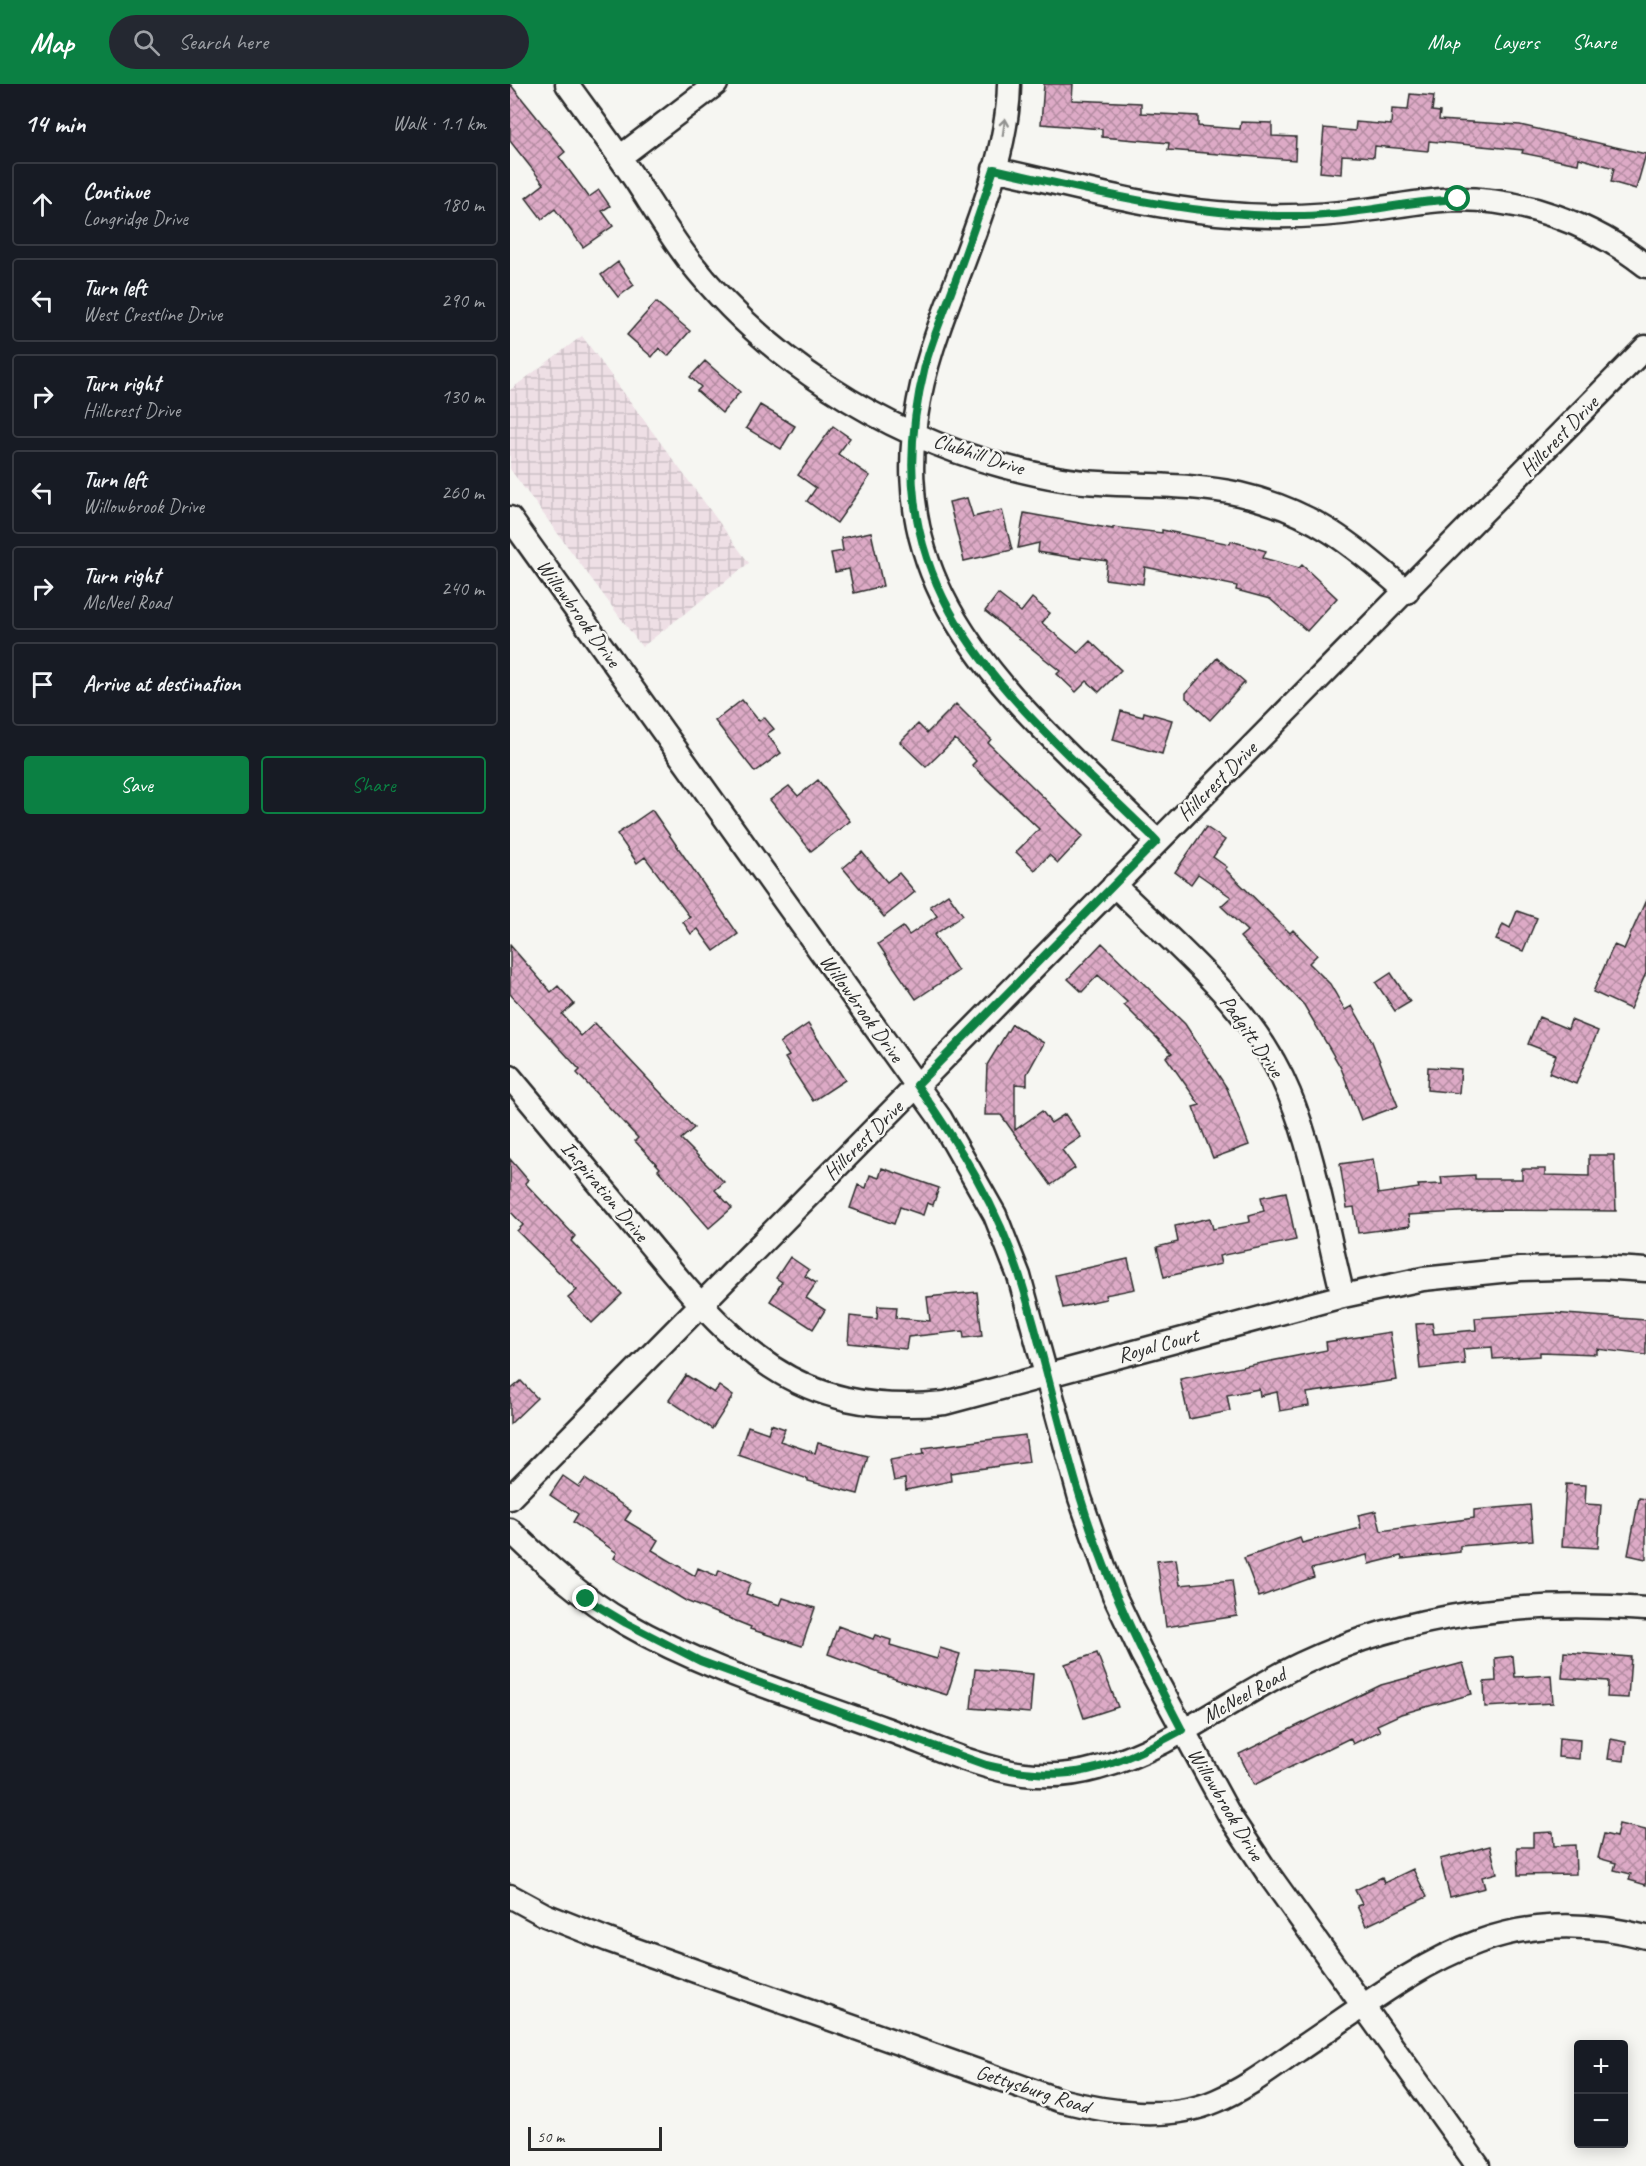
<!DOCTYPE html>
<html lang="en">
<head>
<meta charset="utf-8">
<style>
  body { margin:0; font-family:Caveat,sans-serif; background:#242831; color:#f1f3f6 }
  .controls { position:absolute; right:18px; bottom:18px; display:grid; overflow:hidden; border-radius:6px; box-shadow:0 3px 15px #0003 }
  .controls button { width:54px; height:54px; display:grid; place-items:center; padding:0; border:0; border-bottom:2px solid #363941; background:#171b24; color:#f1f3f6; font:30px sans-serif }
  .scale { position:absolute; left:18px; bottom:15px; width:134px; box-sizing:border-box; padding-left:6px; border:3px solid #2b2b2b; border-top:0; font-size:16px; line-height:21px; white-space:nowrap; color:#2b2b2b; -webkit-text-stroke:4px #f6f6f2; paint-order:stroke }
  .stop { position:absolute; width:18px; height:18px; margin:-14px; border:4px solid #0b8043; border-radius:50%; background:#fff }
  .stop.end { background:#0b8043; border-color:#fff; box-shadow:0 2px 6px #0008 }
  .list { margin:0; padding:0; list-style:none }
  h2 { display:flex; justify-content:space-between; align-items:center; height:78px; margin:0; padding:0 24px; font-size:26px }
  h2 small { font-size:20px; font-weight:400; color:#9ea1a6 }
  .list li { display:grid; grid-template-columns:39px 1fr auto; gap:18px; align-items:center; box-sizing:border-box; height:84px; margin:0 12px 12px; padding:0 12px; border:2px solid #363941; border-radius:6px }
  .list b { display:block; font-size:22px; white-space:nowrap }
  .list p { margin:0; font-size:20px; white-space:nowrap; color:#9ea1a6 }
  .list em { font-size:20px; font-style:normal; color:#9ea1a6 }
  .actions { display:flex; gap:12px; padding:18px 24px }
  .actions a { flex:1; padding:14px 0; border:2px solid #0b8043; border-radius:6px; text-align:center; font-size:21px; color:#0b8043 }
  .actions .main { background:#0b8043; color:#fff }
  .icon { flex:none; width:33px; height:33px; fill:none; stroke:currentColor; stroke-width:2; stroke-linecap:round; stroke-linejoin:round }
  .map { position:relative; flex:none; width:1136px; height:2082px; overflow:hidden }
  header { display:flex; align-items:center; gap:36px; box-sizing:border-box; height:84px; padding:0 30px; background:#0b8043; color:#fff }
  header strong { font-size:28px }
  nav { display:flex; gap:33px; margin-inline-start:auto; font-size:21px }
  .search { width:420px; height:54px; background:#242831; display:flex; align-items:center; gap:15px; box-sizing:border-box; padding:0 21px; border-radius:33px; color:#9ea1a6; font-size:22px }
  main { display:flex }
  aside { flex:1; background:#171b24 }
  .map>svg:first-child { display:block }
  .industrial { fill:url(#industrial-grid) }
  .building { fill:url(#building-cross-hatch); stroke:#2b2b2b; stroke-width:1.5 }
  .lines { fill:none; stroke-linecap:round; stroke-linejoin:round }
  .minor-casing { stroke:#2b2b2b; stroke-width:27 }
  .minor { stroke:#f6f6f2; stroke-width:22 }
  .oneway { stroke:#90908e }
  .route { stroke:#0b8043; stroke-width:8 }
  .labels { text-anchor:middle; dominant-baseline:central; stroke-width:5; stroke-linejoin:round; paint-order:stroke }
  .street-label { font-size:21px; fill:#2b2b2b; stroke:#f6f6f2 }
</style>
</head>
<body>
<header>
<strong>Map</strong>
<div class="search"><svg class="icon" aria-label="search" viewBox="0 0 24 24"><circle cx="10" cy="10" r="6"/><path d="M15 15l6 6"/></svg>Search here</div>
<nav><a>Map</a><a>Layers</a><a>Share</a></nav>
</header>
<main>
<aside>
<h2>14 min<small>Walk · 1.1 km</small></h2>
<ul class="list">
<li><svg class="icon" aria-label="ahead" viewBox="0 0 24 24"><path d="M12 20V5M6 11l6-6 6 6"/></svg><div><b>Continue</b><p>Longridge Drive</p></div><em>180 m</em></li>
<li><svg class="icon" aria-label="left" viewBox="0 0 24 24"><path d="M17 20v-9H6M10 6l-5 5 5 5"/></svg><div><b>Turn left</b><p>West Crestline Drive</p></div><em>290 m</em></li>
<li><svg class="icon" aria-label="right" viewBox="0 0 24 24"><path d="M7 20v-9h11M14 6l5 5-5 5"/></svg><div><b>Turn right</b><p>Hillcrest Drive</p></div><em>130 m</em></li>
<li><svg class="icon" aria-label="left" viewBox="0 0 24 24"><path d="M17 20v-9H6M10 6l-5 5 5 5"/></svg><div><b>Turn left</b><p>Willowbrook Drive</p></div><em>260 m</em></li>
<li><svg class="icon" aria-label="right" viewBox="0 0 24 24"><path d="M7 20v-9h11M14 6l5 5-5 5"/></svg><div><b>Turn right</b><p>McNeel Road</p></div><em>240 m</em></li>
<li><svg class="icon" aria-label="arrive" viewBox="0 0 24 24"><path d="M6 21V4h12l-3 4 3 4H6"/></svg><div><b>Arrive at destination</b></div></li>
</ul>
<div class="actions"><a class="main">Save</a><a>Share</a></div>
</aside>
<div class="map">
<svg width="1136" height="2082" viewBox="0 0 1136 2082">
  <defs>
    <pattern id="industrial-grid" width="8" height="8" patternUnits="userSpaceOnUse" patternTransform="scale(1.5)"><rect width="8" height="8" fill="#eedfe5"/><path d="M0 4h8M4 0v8" fill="none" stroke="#ccc0c5"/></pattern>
    <pattern id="building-cross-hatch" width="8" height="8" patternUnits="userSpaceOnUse" patternTransform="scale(1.5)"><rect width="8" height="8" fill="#ddaac6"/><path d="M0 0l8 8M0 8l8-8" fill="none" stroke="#b38ba1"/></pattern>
  </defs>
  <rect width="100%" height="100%" fill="#f6f6f2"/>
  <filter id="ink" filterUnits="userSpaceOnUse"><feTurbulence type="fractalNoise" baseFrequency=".0167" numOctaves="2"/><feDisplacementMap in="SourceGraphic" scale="12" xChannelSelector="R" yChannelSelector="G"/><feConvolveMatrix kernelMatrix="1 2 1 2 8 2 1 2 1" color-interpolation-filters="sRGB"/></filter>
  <g filter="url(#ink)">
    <path class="industrial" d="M72 252 239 479 132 563 0 385V306Z"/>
    <path class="building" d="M0 0 55 68 49 73 79 113 89 106 100 122 92 127 103 142 73 163 45 125 32 135 16 114 34 100 0 57Z
      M534 0H563L562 16 631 19V29L688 32V42L730 45 731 38 762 39V52L786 53 785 76 658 66 659 59 592 53V45L531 40Z
      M900 10 924 12 922 27 930 28 929 36 1010 41 1136 70 1126 105 1101 98 1104 84 1069 74 1068 80 1012 69 1013 66 919 57 918 67 865 62 864 73 832 71 831 90 810 88 814 44 845 47 846 38 881 41 882 25 898 26Z
      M108 178 124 201 108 213 91 191Z
      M146 218 180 247 158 272 149 264 142 273 117 251Z
      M195 277 230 308 212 329 187 307 191 303 180 293Z
      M250 321 285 342 271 365 236 344Z
      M323 342 340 354 328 370 360 392 327 439 297 417 306 404 288 391Z
      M457 414 463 433 492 426 502 466 454 477 439 418Z
      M514 429 603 445V443L652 449V446L720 460 721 457 756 467 753 474 789 484 792 481 827 514 797 547 760 515 726 506 727 502 635 483 633 500 595 495 597 477 571 473V475L528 468 529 459 508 464Z
      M361 448 373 502 344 509 339 485 325 488 321 469 333 467 331 454Z
      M488 510 511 528 522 514 540 529 532 539 568 569 580 557 611 586 589 608 577 597 566 608 547 590 550 587 475 527Z
      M707 574 735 598 700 636 676 614V609Z
      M232 616 249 637 254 633 264 645 257 650 271 669 245 688 205 637Z
      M446 620 481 655 478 659 573 752 548 779 539 771 525 786 506 768 529 745 462 681 466 677 445 655 416 683 390 658 408 640 417 649Z
      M611 627 633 633 634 628 662 636 652 670 603 656Z
      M308 696 340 737 301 767 260 716 279 702 288 712Z
      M142 726 228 850 204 867 188 845 181 850 173 838 180 833 135 773 127 779 107 750Z
      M696 743 715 756 703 773 717 783 715 785 780 849 783 846 807 871 799 879 820 900 835 926 842 922 861 955 888 1022 851 1036 831 984 794 921 730 853 737 847 711 822 721 813 688 790 681 800 665 788Z
      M352 768 377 798 389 789 405 808 374 833 333 784Z
      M438 810 453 831 424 851 448 887 406 915 368 860 393 843 399 851 427 832 420 822Z
      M1136 816V889L1120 925 1083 908 1104 861 1114 865Z
      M1007 827 1027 834 1013 867 986 856 993 840 1000 844Z
      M592 859 675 940 717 1004 739 1061 703 1074 683 1023 690 1021 656 973 662 969 614 921 617 918 588 891 572 908 558 895Z
      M0 861 41 908 48 902 64 920 52 930 71 952 85 939 184 1044 171 1055 214 1098 205 1106 222 1124 199 1144 148 1086 150 1084 125 1057 128 1054 67 989 70 986 0 910Z
      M881 889 900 918 885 927 866 899Z
      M1029 933 1058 945 1061 936 1088 947 1066 1000 1039 989 1046 971 1018 960Z
      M298 940 335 996 303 1017 275 974 279 972 270 959Z
      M502 940 534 959 517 990V1001L505 1000V1046L532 1027 541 1039 555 1030 571 1053 552 1066 565 1084 541 1101 491 1031H475L477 981Z
      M918 983 951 985 949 1009 917 1006Z
      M1079 1071H1104L1106 1127 982 1126 898 1131 900 1142 848 1149 844 1123 837 1124 830 1080 863 1075 868 1110 909 1104 908 1101 932 1100 931 1093 965 1091V1095H1012V1085H1035V1091L1079 1092Z
      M0 1075 18 1096 15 1099 65 1152 61 1157 112 1210 82 1239 58 1214 67 1206 7 1147 13 1141 0 1127Z
      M372 1084 429 1104 423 1121 417 1119 413 1131 390 1123 384 1140 340 1124 348 1101 356 1104 360 1091 369 1094Z
      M776 1108 786 1156 709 1172 711 1180 654 1193 647 1163 668 1158 665 1142 700 1134 703 1145 740 1138 739 1131 754 1127 751 1113Z
      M280 1173 299 1186 295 1192 306 1199 296 1214 315 1226 303 1245 260 1217 272 1198 266 1194Z
      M618 1175 625 1205 595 1211 596 1215 553 1224 545 1191Z
      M467 1208 472 1252 454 1254 453 1247 398 1253 396 1265 338 1259 340 1232 367 1235 368 1222 387 1223 386 1234 420 1237 417 1213Z
      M1042 1229 1136 1236V1271L1087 1265V1270L1030 1268V1272L983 1275 982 1263 953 1265 955 1280 910 1285 906 1240 922 1239 924 1250 966 1246 965 1234Z
      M880 1248 887 1296 797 1309 799 1322 770 1327 767 1308 750 1312 749 1305 717 1311 720 1327 679 1335 670 1295 817 1266 816 1258Z
      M176 1291 204 1309 209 1302 223 1312 202 1345 159 1316Z
      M11 1297 27 1314 0 1340V1306Z
      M261 1340 275 1345 270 1357 305 1369 308 1359 358 1372 348 1410 298 1397V1395L228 1371 238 1342 258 1349Z
      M515 1351 519 1378 440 1389 441 1397 396 1406 395 1395 384 1397 380 1376 414 1370 413 1364Z
      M53 1392 69 1403 75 1395 121 1427 115 1436 148 1456 142 1466 185 1492 188 1484 207 1492 209 1486 240 1499 236 1510 270 1521 273 1514 305 1524 292 1562 240 1545 241 1543 176 1517 104 1474 107 1469 63 1438 68 1430 40 1411Z
      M1056 1400 1076 1401 1075 1420 1091 1421 1088 1464 1052 1462Z
      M1129 1414 1136 1415V1475L1118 1471Z
      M1020 1421 1023 1456 950 1462V1468L892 1475 891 1472 859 1480 857 1471 801 1485 804 1493 749 1513 734 1474 790 1454 792 1459 851 1444 848 1431 866 1427 871 1447 964 1434V1426Z
      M666 1475 670 1501 722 1496 727 1532 656 1543 647 1477Z
      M328 1542 363 1555 365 1551 381 1556 380 1561 427 1575 430 1564 450 1570 437 1611 385 1595 318 1570Z
      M1054 1568 1121 1573 1118 1614 1097 1613 1098 1597 1052 1594Z
      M587 1569 608 1623 574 1634 555 1580Z
      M1003 1572 1005 1593 1041 1591 1043 1619 975 1623 974 1598 986 1597 985 1574Z
      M953 1579 962 1610 891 1630 867 1641 870 1647 843 1660 840 1654 744 1701 729 1670 871 1601Z
      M465 1585 523 1590 520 1629 461 1624Z
      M1049 1654 1070 1656 1069 1675 1048 1673Z
      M1101 1655 1116 1658 1114 1677 1098 1675Z
      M1109 1740 1136 1746V1801L1119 1796 1121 1790 1104 1786 1106 1779 1088 1774 1094 1750 1106 1753Z
      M1043 1748 1044 1762 1065 1761 1066 1790 1008 1791 1007 1763H1023V1749Z
      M980 1762 987 1789 972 1793 975 1804 940 1813 930 1775Z
      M903 1785 917 1813 856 1842 847 1822 852 1820 845 1806 872 1793 874 1799Z"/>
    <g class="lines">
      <g class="minor-casing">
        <path id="minor" d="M57 0C80 32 104 64 126 97 143 123 159 150 178 175 255 274 371 349 493 382 523 390 559 398 590 399 636 402 684 400 729 410 802 427 843 460 897 508
          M499 0C498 78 455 170 429 244 340 493 487 599 647 757
          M110 73 206 0
          M484 85C558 101 632 122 707 129 756 134 807 133 856 126 887 122 916 116 947 115 1015 115 1083 140 1136 182
          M0 434 430 1034 485 1131 509 1192 570 1414 604 1511 632 1570 721 1734 757 1788 968 2082
          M604 801C667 863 745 925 779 1009 805 1071 816 1146 833 1212
          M0 993C44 1045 87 1098 131 1150 221 1259 281 1335 435 1319L833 1212 913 1195 1010 1185 1090 1183 1136 1186
          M0 1414 1136 263
          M0 1446C36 1481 72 1514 115 1539 196 1586 286 1612 373 1644 419 1660 466 1684 514 1690 539 1693 564 1691 588 1684 658 1666 725 1611 791 1580 901 1528 1017 1516 1136 1525
          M0 1812 35 1831 98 1856 549 2016C597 2028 658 2038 706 2017 735 2005 761 1985 787 1967 905 1888 984 1814 1136 1853"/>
      </g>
      <use href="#minor" class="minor"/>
    </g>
    <defs><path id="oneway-shaft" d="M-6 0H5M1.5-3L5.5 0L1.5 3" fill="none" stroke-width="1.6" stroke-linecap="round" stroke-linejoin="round" transform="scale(1.5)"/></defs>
    <use class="oneway" href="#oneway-shaft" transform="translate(494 43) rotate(-82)"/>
  </g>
  <g class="lines" filter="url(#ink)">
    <path class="route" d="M76 1515 116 1539 190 1577 476 1681C559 1701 599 1686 672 1646 632 1570 595 1495 570 1412 548 1340 533 1265 510 1193 488 1124 449 1060 407 1001L647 757C501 613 358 512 415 282 421 259 431 236 439 214 455 171 470 128 484 85 586 108 688 134 794 132 846 131 896 117 948 115"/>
  </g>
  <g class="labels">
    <g class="street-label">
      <text transform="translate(1049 352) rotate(-46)">Hillcrest Drive</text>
      <text transform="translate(469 370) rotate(18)">Clubhill Drive</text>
      <text transform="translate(69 529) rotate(54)">Willowbrook Drive</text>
      <text transform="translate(707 697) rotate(-45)">Hillcrest Drive</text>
      <text transform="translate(352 924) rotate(54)">Willowbrook Drive</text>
      <text transform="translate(742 952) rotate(55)">Padgitt Drive</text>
      <text transform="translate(353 1056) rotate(-45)">Hillcrest Drive</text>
      <text transform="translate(95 1107) rotate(50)">Inspiration Drive</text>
      <text transform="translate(648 1261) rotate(-15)">Royal Court</text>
      <text transform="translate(734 1611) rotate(-29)">McNeel Road</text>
      <text transform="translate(716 1720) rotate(59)">Willowbrook Drive</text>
      <text transform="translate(523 2005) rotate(18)">Gettysburg Road</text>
    </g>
  </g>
</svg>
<div class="controls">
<button>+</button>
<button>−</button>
</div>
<div class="scale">50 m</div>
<div class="stop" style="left:948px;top:115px"></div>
<div class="stop end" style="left:76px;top:1515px"></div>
</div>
</main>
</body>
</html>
